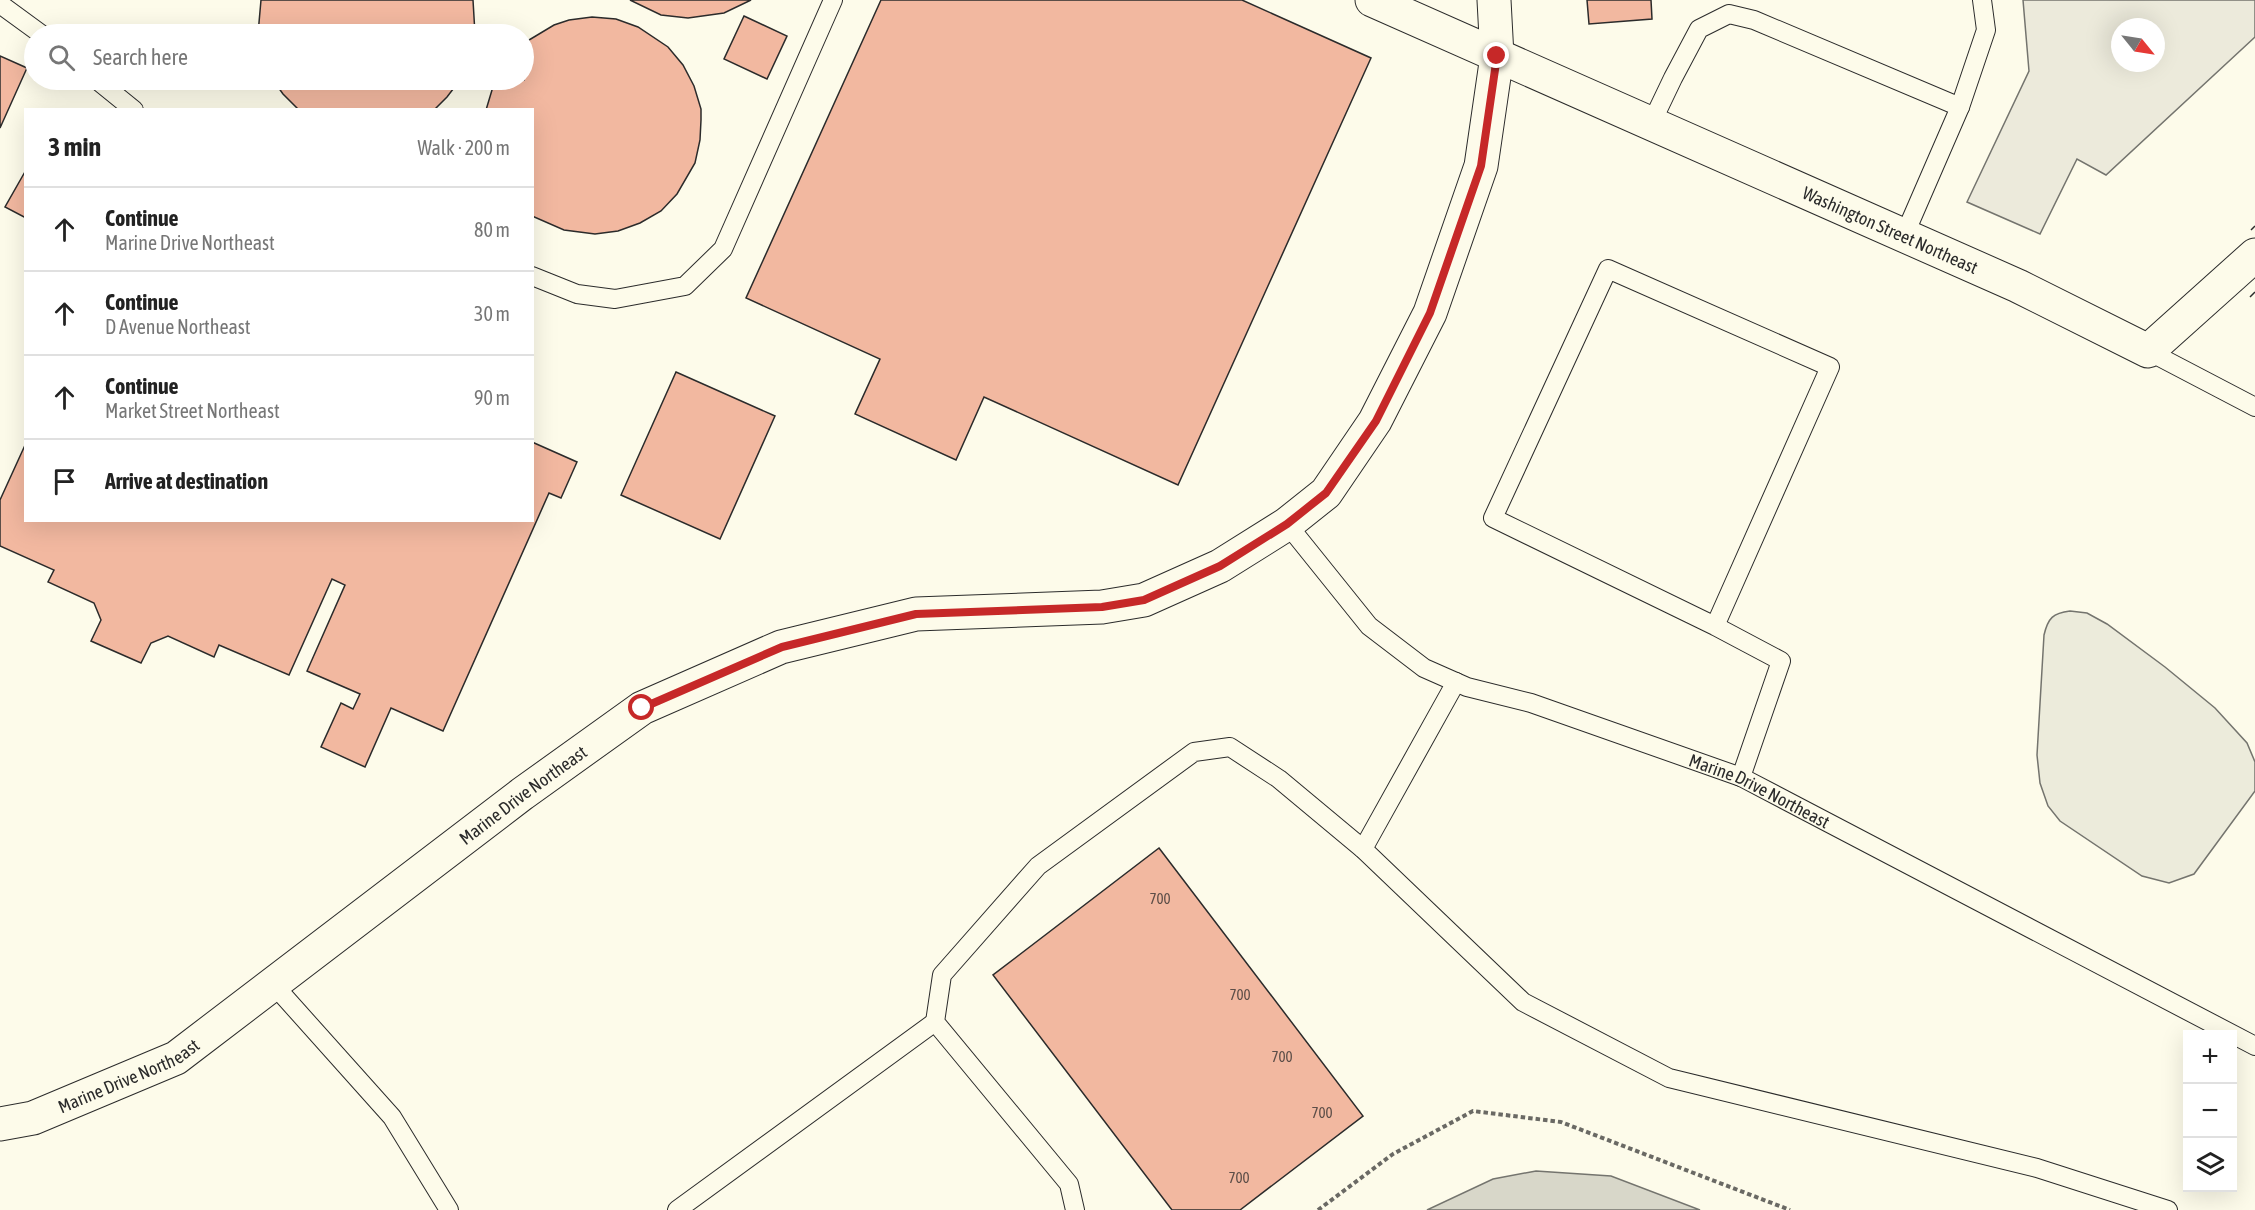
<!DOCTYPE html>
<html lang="en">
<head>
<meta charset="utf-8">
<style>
  body { margin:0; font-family:"Asap Condensed",sans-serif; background:#f6f6f6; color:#222 }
  .controls { position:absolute; right:18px; bottom:18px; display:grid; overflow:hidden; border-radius:0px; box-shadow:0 6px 24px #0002 }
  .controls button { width:54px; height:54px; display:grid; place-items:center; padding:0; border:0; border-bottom:2px solid #e0e0e0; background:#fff; color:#222; font:30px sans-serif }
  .compass { position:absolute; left:2111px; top:18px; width:54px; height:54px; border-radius:50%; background:#fff; box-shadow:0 6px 24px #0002; rotate:120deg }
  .stop { position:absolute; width:18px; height:18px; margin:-14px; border:4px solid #c62828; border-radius:50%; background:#fff }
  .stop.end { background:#c62828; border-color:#fff; box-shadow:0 2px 6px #0008 }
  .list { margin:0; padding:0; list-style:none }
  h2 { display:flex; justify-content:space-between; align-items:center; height:78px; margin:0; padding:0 24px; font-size:26px }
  h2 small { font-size:20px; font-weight:400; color:#767676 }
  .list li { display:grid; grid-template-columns:39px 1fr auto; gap:18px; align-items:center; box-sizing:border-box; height:84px; padding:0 24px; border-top:2px solid #e0e0e0 }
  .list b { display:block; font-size:22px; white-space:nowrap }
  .list p { margin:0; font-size:20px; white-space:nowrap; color:#767676 }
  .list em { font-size:20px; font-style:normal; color:#767676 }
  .icon { flex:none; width:33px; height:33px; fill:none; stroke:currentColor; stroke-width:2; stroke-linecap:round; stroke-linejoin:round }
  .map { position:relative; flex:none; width:2255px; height:1210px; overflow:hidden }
  .search { position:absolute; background:#fff; box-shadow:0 6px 24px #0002; left:24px; top:24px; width:510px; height:66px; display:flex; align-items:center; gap:15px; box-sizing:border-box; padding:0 21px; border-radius:33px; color:#767676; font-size:22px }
  .panel { position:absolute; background:#fff; box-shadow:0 6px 24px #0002; left:24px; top:108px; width:510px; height:414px; border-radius:0px }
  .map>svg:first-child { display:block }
  .green { fill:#ecebdb; stroke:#74746e; stroke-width:1.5 }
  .parking { fill:#eceadb; stroke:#74746e; stroke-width:1.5; fill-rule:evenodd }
  .water { fill:#d8d7c9; stroke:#74746e; stroke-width:1.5 }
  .building { fill:#f2b8a0; stroke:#2b2b2b; stroke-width:1.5 }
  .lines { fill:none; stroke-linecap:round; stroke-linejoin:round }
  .service-casing { stroke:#2b2b2b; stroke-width:20 }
  .minor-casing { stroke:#2b2b2b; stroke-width:35 }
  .path { stroke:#6a6964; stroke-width:4; stroke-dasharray:4.5 3; stroke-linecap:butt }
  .service { stroke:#fdfbea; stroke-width:18 }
  .minor { stroke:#fdfbea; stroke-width:33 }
  .fence { stroke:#2b2b2b; stroke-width:1.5; stroke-dasharray:8 3; stroke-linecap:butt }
  .route { stroke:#c62828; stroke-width:8 }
  .labels { text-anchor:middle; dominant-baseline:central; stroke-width:4.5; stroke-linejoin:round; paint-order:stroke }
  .number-label { font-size:15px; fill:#5d4e48 }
  .street-label { font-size:18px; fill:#2b2b2b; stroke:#fdfbea }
</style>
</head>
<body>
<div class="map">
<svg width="2255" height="1210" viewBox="0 0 2255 1210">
  <rect width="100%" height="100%" fill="#fdfbea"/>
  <path class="green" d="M2070 611 2087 613 2107 624 2165 667 2215 708 2247 743 2255 762V791L2194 874 2169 883 2142 876 2060 821 2048 806 2040 783 2037 755 2044 635C2048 618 2053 613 2070 611Z"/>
  <path class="parking" d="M2023 0H2255V37L2106 175 2077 159 2040 234 1967 202 2029 71ZM2120 27H2156V63H2120Z"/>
  <path class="water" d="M1536 1171 1611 1176 1700 1210H1427L1493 1179Z"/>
  <path class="building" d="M261 0H473L475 34H258Z
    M630 0H751L724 13 688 18 661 15Z
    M881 0H1242L1371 58 1178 485 984 397 956 460 855 414 880 359 746 298Z
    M1587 0H1651L1652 19 1589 24Z
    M744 16 787 36 767 79 724 59Z
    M592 17 616 19 638 27 668 47 683 65 694 86 701 109V120L700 140 695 163 677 194 661 211 640 223 618 231 595 234 564 230 532 216V110H486L495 80H524V43L554 25 569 20Z
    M0 56 27 68 0 128Z
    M273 80H460L447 97 434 110H299L283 94Z
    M26 170V218L5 207Z
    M676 372 775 416 720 539 621 495Z
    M532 442 577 462 561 498 549 493 443 731 391 708 365 767 321 747 341 703 353 709 360 694 307 671 345 585 332 579 289 675 219 645 214 657 168 636 151 643 141 663 91 641 101 620 94 603 48 582 54 570 0 546V500L26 443V520H532Z
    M1159 848 1363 1116 1240 1210H1172L993 975Z"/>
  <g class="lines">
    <g class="service-casing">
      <g id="service">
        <path d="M0 4 41 34"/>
        <path d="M97 80 134 110"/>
        <path d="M1651 124 1673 78 1699 29 1729 14 1754 20 1960 107"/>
        <path d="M1904 236 1960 107 1986 30 1982 0"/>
        <path d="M532 276 577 294 615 299 685 286 723 249 833 0"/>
        <path d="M2148 351 2255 407"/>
        <path id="s1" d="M1287 524 1369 626 1424 668 1467 687 1531 703 1741 777 2255 1046"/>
        <path d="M1715 626 1830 367 1608 269 1493 518 1715 626 1781 661 1741 777"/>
        <path d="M1363 849 1456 682"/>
        <path d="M273 984 392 1117 449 1210"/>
        <path d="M677 1210 935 1022"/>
        <path d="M1075 1210 1069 1184 935 1022 942 975 1038 866 1194 752 1230 747 1279 779 1363 849 1523 1002 1669 1078 2037 1168 2168 1210"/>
      </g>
    </g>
    <g class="minor-casing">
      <g id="minor">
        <path id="s2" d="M1372 0 2018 286 2148 351 2255 255"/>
        <path id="s3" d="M0 1124 33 1118 176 1058 522 794 642 708 781 647 916 614 1102 607 1144 600 1220 566 1287 524 1326 493 1375 421 1430 313 1481 166 1497 56 1494 0"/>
      </g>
    </g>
    <path class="path" d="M1318 1210 1393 1154 1473 1111 1561 1122 1790 1210"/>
    <use href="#service" class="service"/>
    <use href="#minor" class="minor"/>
    <path class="fence" d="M2251 230 2255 226
      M2250 297 2255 292"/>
  </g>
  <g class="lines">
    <path class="route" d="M642 708 782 647 916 614 1102 607 1144 600 1220 566 1287 524 1326 493 1376 421 1430 313 1481 166 1497 56"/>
  </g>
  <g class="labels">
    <g class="number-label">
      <text x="1160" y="898">700</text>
      <text x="1240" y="994">700</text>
      <text x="1282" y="1056">700</text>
      <text x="1322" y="1112">700</text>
      <text x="1239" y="1177">700</text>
    </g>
    <g class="street-label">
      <text stroke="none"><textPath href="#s2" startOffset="567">Washington Street Northeast</textPath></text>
      <text stroke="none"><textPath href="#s1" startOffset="558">Marine Drive Northeast</textPath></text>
      <text stroke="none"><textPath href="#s3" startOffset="624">Marine Drive Northeast</textPath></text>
      <text stroke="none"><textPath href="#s3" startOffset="138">Marine Drive Northeast</textPath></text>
    </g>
  </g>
</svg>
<div class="controls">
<button>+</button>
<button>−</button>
<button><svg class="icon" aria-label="layers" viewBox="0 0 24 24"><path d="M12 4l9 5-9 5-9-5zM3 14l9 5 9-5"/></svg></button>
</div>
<svg class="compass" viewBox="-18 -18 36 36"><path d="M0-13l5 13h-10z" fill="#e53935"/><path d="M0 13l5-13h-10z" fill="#767676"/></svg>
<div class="stop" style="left:642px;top:708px"></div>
<div class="stop end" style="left:1497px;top:56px"></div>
<div class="search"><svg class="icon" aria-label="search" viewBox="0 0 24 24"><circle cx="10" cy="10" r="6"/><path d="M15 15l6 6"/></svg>Search here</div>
<section class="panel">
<h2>3 min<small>Walk · 200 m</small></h2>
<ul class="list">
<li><svg class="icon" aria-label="ahead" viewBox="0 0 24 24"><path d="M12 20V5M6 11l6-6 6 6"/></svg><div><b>Continue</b><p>Marine Drive Northeast</p></div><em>80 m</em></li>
<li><svg class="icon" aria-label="ahead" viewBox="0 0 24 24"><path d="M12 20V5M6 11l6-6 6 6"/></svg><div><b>Continue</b><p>D Avenue Northeast</p></div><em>30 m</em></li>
<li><svg class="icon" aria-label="ahead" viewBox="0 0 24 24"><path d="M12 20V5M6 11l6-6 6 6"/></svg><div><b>Continue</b><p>Market Street Northeast</p></div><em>90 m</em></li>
<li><svg class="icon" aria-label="arrive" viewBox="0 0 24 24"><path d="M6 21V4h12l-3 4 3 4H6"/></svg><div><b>Arrive at destination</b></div></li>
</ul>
</section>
</div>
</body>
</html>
